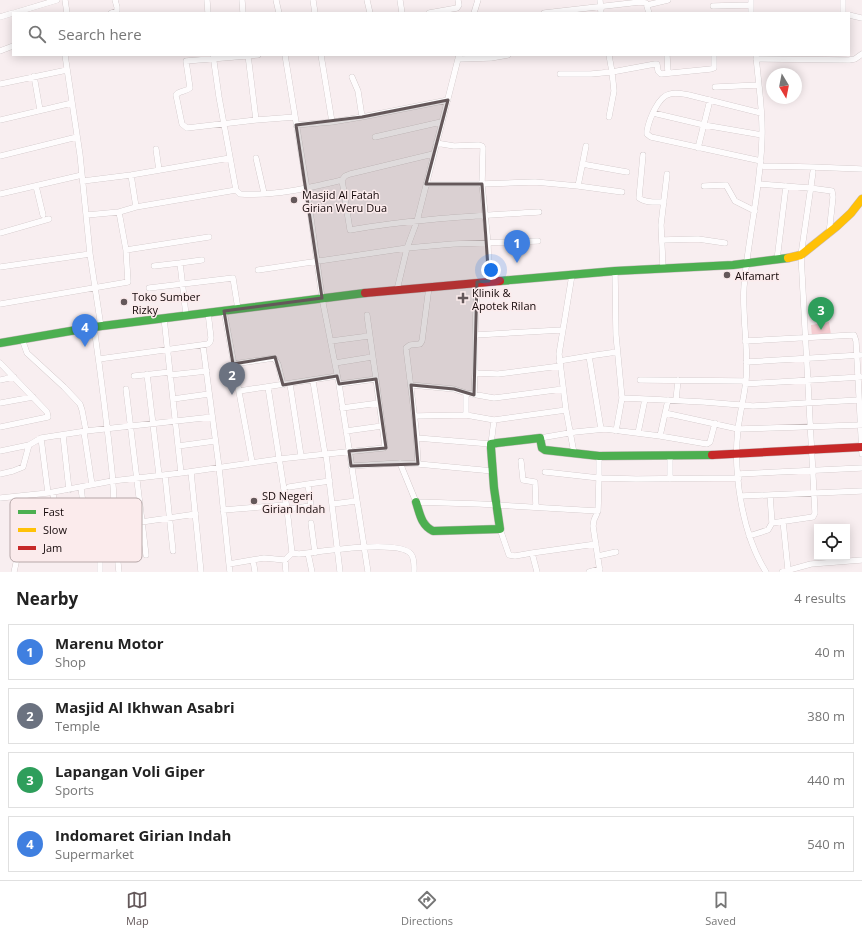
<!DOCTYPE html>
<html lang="en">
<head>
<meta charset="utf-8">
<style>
  body { margin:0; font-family:"Open Sans",sans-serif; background:#f2f2f2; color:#222 }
  .controls { position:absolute; right:12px; bottom:12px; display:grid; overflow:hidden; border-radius:0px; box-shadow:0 2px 10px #0003 }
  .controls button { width:36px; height:36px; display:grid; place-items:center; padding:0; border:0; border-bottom:1px solid #e0e0e0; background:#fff; color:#222; font:20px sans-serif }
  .compass { position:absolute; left:766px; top:68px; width:36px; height:36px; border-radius:50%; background:#fff; box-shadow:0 2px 10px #0003; rotate:170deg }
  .you { position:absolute; left:491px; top:270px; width:14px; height:14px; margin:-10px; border:3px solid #fff; border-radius:50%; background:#1a73e8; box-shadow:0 0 0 6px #1a73e833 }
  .badge { display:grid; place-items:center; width:26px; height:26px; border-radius:50%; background:#64585a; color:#fff; font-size:13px; font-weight:700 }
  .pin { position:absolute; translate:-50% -33px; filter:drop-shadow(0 1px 2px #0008) }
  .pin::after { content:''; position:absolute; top:21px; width:14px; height:12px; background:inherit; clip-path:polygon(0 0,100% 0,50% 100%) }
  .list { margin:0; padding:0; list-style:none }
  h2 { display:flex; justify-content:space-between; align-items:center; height:52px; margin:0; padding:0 16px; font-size:17px }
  h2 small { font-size:13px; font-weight:400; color:#767676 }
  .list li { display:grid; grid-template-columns:26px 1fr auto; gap:12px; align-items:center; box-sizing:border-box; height:56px; margin:0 8px 8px; padding:0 8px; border:1px solid #e0e0e0; border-radius:0px }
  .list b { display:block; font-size:15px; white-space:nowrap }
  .list p { margin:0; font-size:13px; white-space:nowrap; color:#767676 }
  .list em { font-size:13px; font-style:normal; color:#767676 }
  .icon { flex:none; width:22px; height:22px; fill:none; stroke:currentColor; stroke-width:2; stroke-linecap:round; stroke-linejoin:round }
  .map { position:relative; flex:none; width:862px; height:572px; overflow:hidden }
  .search { position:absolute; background:#fff; box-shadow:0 2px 10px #0003; left:12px; right:12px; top:12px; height:44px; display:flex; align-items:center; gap:10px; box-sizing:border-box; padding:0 14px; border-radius:0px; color:#767676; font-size:15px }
  .sheet { height:308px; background:#fff }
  nav { display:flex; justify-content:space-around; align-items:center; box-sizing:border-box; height:56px; border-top:1px solid #e0e0e0; background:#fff; font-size:11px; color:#767676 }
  nav a { display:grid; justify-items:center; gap:2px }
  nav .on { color:#64585a }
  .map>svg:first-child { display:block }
  .green { fill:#f5ccd1 }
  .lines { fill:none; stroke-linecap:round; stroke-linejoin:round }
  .street-casing { stroke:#c6bbbc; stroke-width:6 }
  .fast-casing { stroke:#c6bbbc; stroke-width:9 }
  .slow-casing { stroke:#c6bbbc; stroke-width:9 }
  .jam-casing { stroke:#c6bbbc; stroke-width:9 }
  .street { stroke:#fefcfd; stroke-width:5.5 }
  .fast { stroke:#4caf50; stroke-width:8 }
  .slow { stroke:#ffc107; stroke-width:8 }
  .jam { stroke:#c62828; stroke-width:8 }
  .marked { fill:#64585a; fill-opacity:0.2; stroke:#64585a; stroke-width:3; stroke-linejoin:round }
  .poi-dot { fill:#64585a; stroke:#fbebec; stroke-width:1.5 }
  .labels { text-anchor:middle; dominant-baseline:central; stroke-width:3; stroke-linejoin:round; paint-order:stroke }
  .poi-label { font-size:11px; fill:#140809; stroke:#fbebec; text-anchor:start }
  .key { fill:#fbebec; stroke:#b6a7a8; stroke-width:1 }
  .key-label { font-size:11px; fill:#140809 }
</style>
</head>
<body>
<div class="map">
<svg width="862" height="572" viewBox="0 0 862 572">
  <rect width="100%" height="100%" fill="#f8eef0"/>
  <path class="green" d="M829 322 831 335 812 337 811 325Z"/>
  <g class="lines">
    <g class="street-casing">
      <path id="street" d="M65 0 67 13
        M207 0 208 13
        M242 0 243 13
        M276 0 279 13
        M313 0 315 13
        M367 0 370 13
        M400 0 402 13
        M600 0 601 13
        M751 0V13
        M843 0V13
        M647 5 668 0
        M713 6 751 5
        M14 13 57 0
        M111 13 117 11V7L115 0
        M429 13 457 8 459 5 458 0
        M474 13 478 0
        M544 13 640 2 646 3 649 13
        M849 15 862 18
        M0 17 13 13
        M0 51 13 46
        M65 55 80 155 90 254 101 327
        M213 55 219 97 236 190 240 194C275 196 309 188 342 180L345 176 350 174 433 154
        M248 55 256 120
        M258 55 186 61 190 88C186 92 180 90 176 95L182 124 187 128 256 120 295 117
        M285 55 307 189 322 298 339 384 368 572
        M609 55 612 72 655 64H657L658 71 661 74 711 69 714 68V55
        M667 55 668 73
        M756 55C758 82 763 109 762 137 761 187 748 237 744 287 742 318 749 350 746 381 744 397 740 413 738 429 733 473 742 534 766 572
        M458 59 491 58 508 55
        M756 59 849 60 855 59 862 54
        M560 74H591L612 72 614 91 609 117
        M34 76 40 110
        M0 84 67 70
        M715 87 759 85
        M653 113 704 125 762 135
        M362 117 448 100
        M0 120 72 103
        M332 122 362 117 358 91 352 77
        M296 125 332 122 321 55
        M375 137 441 122
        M436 143 454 146 479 145 482 146 483 148 482 184 488 243 489 281
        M698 148 710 100
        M156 149 159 170
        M643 155 639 198C645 203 656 202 664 202
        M0 156 77 137
        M256 158 264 193
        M761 161 651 137 647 134V131C649 120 658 96 670 94 676 92 683 94 689 95L761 113
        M582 164 627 172
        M760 166 811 167 862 169
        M131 175 136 207
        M342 180 350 230C412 219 475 216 539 212
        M83 181 131 175 230 158
        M426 184H482L535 182 578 186 586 146
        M758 184 810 188 832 191 833 197 829 234
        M36 186 43 215
        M578 186 622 192
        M704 186 726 185 735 201 755 211
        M0 194 82 175
        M87 215 119 212 136 207 236 190
        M0 233 49 219
        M662 240 698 239 725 243
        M126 250 209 237
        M777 260 786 186
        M154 266 180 263
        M0 267 90 254
        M663 268 661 225 667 174
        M258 270 407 248 453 244 538 241
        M615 271 616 335 622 398 616 431
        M572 275 559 354 566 410 574 453
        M149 288 233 278 238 309
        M397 290 407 248 417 221 459 55
        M0 304 128 282 126 250 119 212
        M224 311 252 462
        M186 315 180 263 202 260
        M367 315 376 379
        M164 318 181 473
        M94 327C101 376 107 424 112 472 115 505 115 539 119 572
        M475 335 477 282
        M22 339 27 353 64 387 80 404 82 410 86 431
        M331 341 369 336
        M745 341 854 335 856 341 858 377
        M203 346 219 467 229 564
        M589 356 617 352
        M99 359 208 344 210 342 211 338 208 312
        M559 361 589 356 601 429
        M746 362 862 355
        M0 363 47 412 48 417 0 427
        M335 363 372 357
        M233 364 274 358 278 364 283 385
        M475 373V335L562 330
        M147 374 159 475
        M170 375 207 371
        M134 376 170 372
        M858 377 862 454
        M0 380 14 377
        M640 380 746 381
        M313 381 325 454
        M290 384 301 456
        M745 384 861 377
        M411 385 454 389 466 393
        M268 387 287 509 292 553
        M126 389 146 555
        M563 389 494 398 466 393V415L494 420 566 410
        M239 391 337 376
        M474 395 475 373 498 374 560 366
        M622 398 645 399
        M173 399 209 394
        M676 400 678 380
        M0 403 33 397
        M342 408 379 403
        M665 413 738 429 862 425
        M415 416 466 415
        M346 431 382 426
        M84 432 92 485
        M638 433 645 399 704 402 753 406 859 400
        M63 435 69 490
        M660 436 668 400
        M41 438 48 493
        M417 438 491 444 494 420
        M540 438 575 432 605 429 660 436 707 444 710 442 715 423
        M178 446 215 441
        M0 451 29 445
        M326 454 340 572
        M599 456V478L636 479 739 478
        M670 456V479
        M521 461 523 480 535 482 536 507
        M400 463 416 502 480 504 598 511
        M418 464 416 429 406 348 410 345 420 344 422 341 429 287
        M351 466 400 463 418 464 493 471
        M191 472 201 572
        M545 472 599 478 598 511 594 520 593 526 600 572
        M0 474 13 471 23 467 29 445 41 438 86 431 212 417
        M738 474 862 468
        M165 475 173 551
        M81 487 86 530
        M289 487 308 484
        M53 493 57 532
        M770 495 772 523
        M25 496 32 545H98L100 550V572
        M741 496 862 491
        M0 498 48 493 112 481 181 473 279 459 384 448 385 446 376 379 339 384
        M333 504 356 501
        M287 509 311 506 308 484 330 481
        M223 510 286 505
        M783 521 788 570
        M311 523 315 553
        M114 526 196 514
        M500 529 509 555 515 556 532 553 537 572
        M749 536 768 530 772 523 813 517 815 513 801 255 813 172
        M308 553 312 572
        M532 553 596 544
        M598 556 616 552
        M253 560 255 572
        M285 560 286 572
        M14 572 18 554 32 545
        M230 572 229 564 264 558 285 560 292 553 299 554C319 552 399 539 411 554 415 559 414 566 414 572
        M589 572 600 569
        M782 572 811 564 862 560"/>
    </g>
    <g class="fast-casing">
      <path id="fast" d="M500 281 615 271 733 265 788 258
        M0 343 94 327 365 293
        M416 502C420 514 421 525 433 531L500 529 494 488 491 448V444L497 443 540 438 542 448 545 450 599 456 712 455"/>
    </g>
    <g class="slow-casing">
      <path id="slow" d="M788 258 801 255 836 227 851 213 862 199"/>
    </g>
    <g class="jam-casing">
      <path id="jam" d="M365 293 500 281
        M712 455 862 447"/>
    </g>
    <use href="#street" class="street"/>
    <use href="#fast" class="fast"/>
    <use href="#slow" class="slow"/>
    <use href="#jam" class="jam"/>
  </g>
  <path class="marked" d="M448 100 426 184H482L489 281 477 282 474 395 454 389 411 385 418 464 351 466 349 451 386 448 376 379 339 384 337 376 283 385 275 357 233 364 224 311 322 298 296 125 362 117Z"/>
  <g class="poi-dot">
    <circle cx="294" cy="200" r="4"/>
    <circle cx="727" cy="275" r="4"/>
    <path d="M461 292h4v4h4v4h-4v4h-4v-4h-4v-4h4z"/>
    <circle cx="124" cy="302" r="4"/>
    <circle cx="254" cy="501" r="4"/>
  </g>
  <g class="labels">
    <g class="poi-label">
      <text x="302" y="194">Masjid Al Fatah<tspan x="302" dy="13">Girian Weru Dua</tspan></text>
      <text x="735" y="275">Alfamart</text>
      <text x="472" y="292">Klinik &amp;<tspan x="472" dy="13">Apotek Rilan</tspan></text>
      <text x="132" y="296">Toko Sumber<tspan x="132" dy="13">Rizky</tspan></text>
      <text x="262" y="495">SD Negeri<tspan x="262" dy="13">Girian Indah</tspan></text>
    </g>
  </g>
  <rect x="10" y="498" width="132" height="64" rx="6" class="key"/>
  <rect x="18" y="510" width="18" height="4" fill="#4caf50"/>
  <rect x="18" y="528" width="18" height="4" fill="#ffc107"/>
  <rect x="18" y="546" width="18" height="4" fill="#c62828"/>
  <g class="key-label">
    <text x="43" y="516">Fast</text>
    <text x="43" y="534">Slow</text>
    <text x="43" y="552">Jam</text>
  </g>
</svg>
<div class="controls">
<button><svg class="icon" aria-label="locate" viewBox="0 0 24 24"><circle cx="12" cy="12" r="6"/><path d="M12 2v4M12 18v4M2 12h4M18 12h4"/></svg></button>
</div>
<svg class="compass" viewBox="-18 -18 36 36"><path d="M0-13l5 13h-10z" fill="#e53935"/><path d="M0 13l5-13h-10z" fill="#767676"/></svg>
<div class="you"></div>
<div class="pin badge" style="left:517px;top:263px;background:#3f7fe0">1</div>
<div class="pin badge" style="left:232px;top:395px;background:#6b7280">2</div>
<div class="pin badge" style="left:821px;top:330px;background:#2e9e5b">3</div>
<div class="pin badge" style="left:85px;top:347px;background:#3f7fe0">4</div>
<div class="search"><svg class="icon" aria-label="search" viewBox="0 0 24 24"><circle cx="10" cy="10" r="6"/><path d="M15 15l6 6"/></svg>Search here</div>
</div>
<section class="sheet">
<h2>Nearby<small>4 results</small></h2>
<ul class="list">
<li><span class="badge" style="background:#3f7fe0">1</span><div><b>Marenu Motor</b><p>Shop</p></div><em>40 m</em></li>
<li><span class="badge" style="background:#6b7280">2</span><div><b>Masjid Al Ikhwan Asabri</b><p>Temple</p></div><em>380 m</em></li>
<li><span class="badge" style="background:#2e9e5b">3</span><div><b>Lapangan Voli Giper</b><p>Sports</p></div><em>440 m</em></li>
<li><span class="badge" style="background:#3f7fe0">4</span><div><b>Indomaret Girian Indah</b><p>Supermarket</p></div><em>540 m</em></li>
</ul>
</section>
<nav>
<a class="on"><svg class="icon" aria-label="map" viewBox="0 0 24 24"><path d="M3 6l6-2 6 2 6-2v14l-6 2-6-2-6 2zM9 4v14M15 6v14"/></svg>Map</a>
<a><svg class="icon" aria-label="directions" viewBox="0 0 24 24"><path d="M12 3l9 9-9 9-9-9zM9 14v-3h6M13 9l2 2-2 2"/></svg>Directions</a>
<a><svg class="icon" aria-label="saved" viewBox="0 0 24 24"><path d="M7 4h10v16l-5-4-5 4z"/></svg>Saved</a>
</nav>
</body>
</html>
